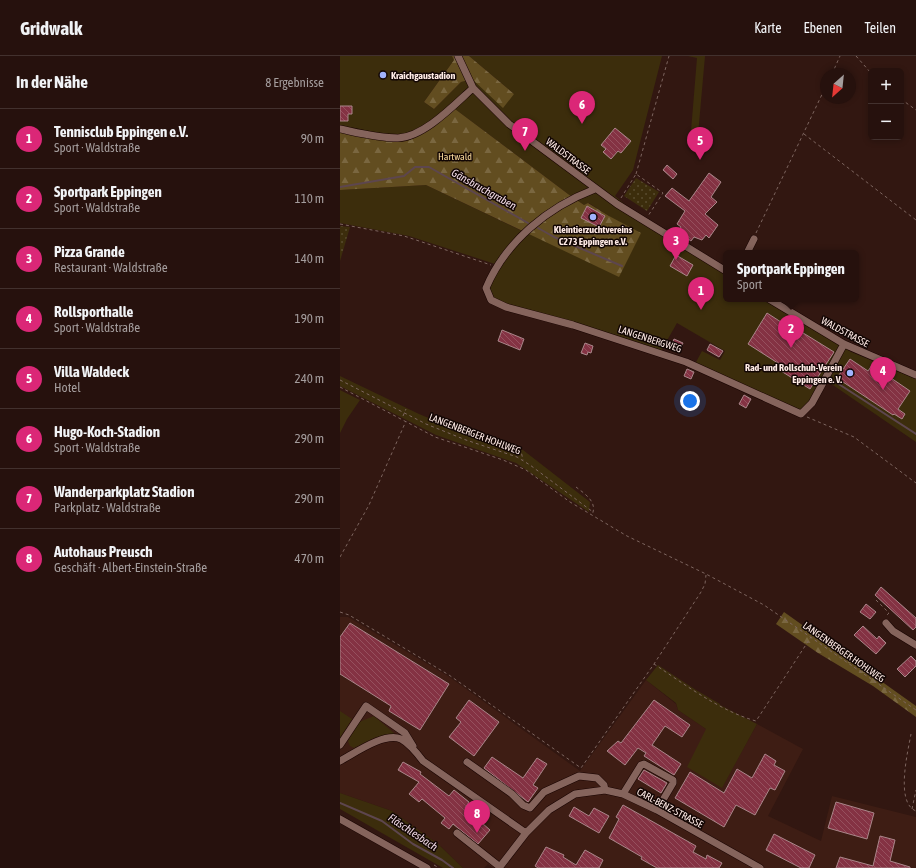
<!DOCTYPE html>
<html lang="de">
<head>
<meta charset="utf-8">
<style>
  body { margin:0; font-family:"Asap Condensed",sans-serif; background:#2e1a16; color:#f1f3f6 }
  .controls { position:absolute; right:12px; top:12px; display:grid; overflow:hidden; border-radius:6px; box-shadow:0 2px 6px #0003 }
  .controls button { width:36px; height:36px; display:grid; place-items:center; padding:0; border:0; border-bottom:1px solid #42312e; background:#26110d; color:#f1f3f6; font:20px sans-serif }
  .compass { position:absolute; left:480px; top:12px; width:36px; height:36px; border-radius:50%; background:#26110d; box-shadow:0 2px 6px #0003; rotate:207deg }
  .you { position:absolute; left:350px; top:345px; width:14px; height:14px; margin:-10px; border:3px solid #fff; border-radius:50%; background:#1a73e8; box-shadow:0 0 0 6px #1a73e833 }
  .badge { display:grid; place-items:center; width:26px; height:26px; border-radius:50%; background:#db2777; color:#fff; font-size:13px; font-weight:700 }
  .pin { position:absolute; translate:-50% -33px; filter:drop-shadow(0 1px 2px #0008) }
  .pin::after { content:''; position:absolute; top:21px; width:14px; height:12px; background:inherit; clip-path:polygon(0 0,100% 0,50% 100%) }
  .popup { position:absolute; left:383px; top:194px; width:136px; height:52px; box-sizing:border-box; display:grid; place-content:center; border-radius:6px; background:#26110d; filter:drop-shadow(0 1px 3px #0005); font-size:13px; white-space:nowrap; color:#a49d9d }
  .popup b { font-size:15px; color:#f1f3f6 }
  .popup::after { content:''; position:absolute; left:50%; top:100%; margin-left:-8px; border:8px solid transparent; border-top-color:#26110d }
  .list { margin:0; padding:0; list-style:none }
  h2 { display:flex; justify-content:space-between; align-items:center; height:52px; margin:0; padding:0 16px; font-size:17px }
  h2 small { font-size:13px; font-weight:400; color:#a49d9d }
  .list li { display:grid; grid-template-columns:26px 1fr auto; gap:12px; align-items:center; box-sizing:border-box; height:60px; padding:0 16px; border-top:1px solid #42312e }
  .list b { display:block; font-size:15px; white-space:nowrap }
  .list p { margin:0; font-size:13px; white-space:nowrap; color:#a49d9d }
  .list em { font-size:13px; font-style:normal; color:#a49d9d }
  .map { position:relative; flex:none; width:576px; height:812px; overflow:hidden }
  header { display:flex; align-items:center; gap:24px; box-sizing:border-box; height:56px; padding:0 20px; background:#26110d; border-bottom:1px solid #42312e }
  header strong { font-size:19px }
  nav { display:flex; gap:22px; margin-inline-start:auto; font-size:14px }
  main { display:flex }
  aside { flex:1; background:#26110d }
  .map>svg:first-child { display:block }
  .built { fill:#3e1d14 }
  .grass { fill:#3c2d0c }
  .forest { fill:url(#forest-firs) }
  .park { fill:url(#park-dots) }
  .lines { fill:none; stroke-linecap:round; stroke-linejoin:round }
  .stream { stroke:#5d464e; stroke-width:2 }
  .building { fill:url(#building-back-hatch); stroke:#aa868a }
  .minor-casing { stroke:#180301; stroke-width:8 }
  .path { stroke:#7d655f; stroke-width:1; stroke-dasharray:3 3; stroke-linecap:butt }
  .minor { stroke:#85645c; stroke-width:7 }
  .path-bridge { stroke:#7d655f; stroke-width:1; stroke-dasharray:3 3; stroke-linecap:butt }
  .poi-dot { fill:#a1b3fd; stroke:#120604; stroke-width:1.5 }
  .labels { text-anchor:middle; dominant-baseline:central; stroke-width:3; stroke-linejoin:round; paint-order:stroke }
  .poi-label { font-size:10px; font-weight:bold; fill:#ffebe6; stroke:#120604; text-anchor:start }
  .park-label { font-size:10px; fill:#fada9c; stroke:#120604 }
  .street-label { font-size:10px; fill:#ffebe6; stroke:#120604 }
  .water-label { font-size:11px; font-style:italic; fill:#f2dbe7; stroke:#120604 }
</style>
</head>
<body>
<header>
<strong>Gridwalk</strong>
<nav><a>Karte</a><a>Ebenen</a><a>Teilen</a></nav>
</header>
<main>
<aside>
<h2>In der Nähe<small>8 Ergebnisse</small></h2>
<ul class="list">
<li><span class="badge">1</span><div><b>Tennisclub Eppingen e.V.</b><p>Sport · Waldstraße</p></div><em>90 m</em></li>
<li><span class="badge">2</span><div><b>Sportpark Eppingen</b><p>Sport · Waldstraße</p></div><em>110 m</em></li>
<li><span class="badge">3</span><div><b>Pizza Grande</b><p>Restaurant · Waldstraße</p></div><em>140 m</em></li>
<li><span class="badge">4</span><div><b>Rollsporthalle</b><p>Sport · Waldstraße</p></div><em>190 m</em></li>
<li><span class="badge">5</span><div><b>Villa Waldeck</b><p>Hotel</p></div><em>240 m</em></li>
<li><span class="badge">6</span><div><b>Hugo-Koch-Stadion</b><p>Sport · Waldstraße</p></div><em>290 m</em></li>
<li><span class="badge">7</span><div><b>Wanderparkplatz Stadion</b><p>Parkplatz · Waldstraße</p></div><em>290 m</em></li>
<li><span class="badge">8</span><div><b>Autohaus Preusch</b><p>Geschäft · Albert-Einstein-Straße</p></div><em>470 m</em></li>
</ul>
</aside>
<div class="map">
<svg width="576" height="812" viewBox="0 0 576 812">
  <defs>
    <pattern id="forest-firs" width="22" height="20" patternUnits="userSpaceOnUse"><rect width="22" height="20" fill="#624d20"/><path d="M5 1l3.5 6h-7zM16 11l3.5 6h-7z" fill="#7a6740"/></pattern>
    <pattern id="park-dots" width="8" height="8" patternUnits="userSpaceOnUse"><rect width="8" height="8" fill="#3c2d0c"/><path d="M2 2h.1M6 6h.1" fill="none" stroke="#594c2f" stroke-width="1.8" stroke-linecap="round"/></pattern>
    <pattern id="building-back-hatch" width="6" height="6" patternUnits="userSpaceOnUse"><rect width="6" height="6" fill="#843243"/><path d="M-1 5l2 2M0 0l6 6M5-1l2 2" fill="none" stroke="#96505e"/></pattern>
  </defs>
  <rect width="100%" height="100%" fill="#321711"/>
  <path class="built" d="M0 561H8L108 620 240 715 306 624 336 648 338 654 366 673 382 731 417 668 463 693 428 760 481 785 492 740 576 761V812H153L148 808 144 812H123L98 788 52 755 0 737Z"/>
  <path class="grass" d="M0 0H112L114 4 84 46 94 53 121 26 132 22 174 38 129 0H322L293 114 275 140 313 172 386 218V243H427L511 296 576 323V386L487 325 469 348 458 355 355 308 362 295 380 304 385 295 337 267 321 295 167 251 153 243 148 232 159 211 186 176 269 160 249 147 244 149 228 138 115 53 76 80 0 76Z
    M348 0H365L358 79 351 75 357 2Z
    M86 129 182 175 155 208 69 180 0 167V134Z
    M0 320 79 358 125 377 183 394 250 446 249 456 176 407 96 379 0 330Z
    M0 334 20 344 7 363 0 377Z
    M318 609 356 634 380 648V649L417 668 382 732 347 711 366 673 338 654 336 647 306 624Z
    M0 655 12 663 0 682Z
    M34 660 54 677V680L36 681 14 692 10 690 8 685 19 666Z
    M0 737 52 755 98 788 123 812H103L0 753Z"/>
  <path class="forest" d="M112 0H129L174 38 163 52 132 23 121 26 94 53 84 46 114 4Z
    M115 53 228 138 244 149 248 147 269 160 301 177 279 221 86 129 0 134V76L58 85Z
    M444 556 576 650V661L533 630 478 597 436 568Z"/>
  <path class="park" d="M296 122 319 136 307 155 284 140Z
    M0 170 10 171 0 205Z"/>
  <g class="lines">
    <path class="stream" d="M0 131 64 120 75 111H89L188 167
      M198 172 214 181 282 210
      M494 325 576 378
      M0 747 42 765 73 788 102 804 113 812"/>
  </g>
  <path class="building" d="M0 50H12V58H8V65H0Z
    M275 72 291 85 281 97 278 95 271 103 263 96 266 93 261 89Z
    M327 109 337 118 333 123 323 114Z
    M369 117 381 126 371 141 377 146 365 158 378 169 369 182 366 179 362 184 354 181 351 185 338 176 341 171 337 168 345 155 325 140 332 132 349 145Z
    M247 150 265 160 259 171 241 162Z
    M336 199 353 209 347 220 330 210Z
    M427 257 458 277 460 275 494 296 470 333 441 315 444 311 408 288Z
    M162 274 184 283 180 294 158 285Z
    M334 283 343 287 339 295 331 291Z
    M245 287 253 290 251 297 248 296 247 299 241 297Z
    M370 288 383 295 379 301 367 294Z
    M510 303 528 315 532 309 570 335 558 353 565 358 562 363 554 358 553 359 497 322Z
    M347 313 354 316 351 323 344 320Z
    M404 339 411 343 406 352 399 348Z
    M541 531 576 562V571L573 574 535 539Z
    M526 548 536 556 530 563 520 556Z
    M10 567 109 628 80 674 49 655 51 650 0 618V581Z
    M523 570 537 583 539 580 546 587 536 598 514 579Z
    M571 600 576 605V610L565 621 557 613Z
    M129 644 159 666 134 700 109 681 121 666 116 662Z
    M314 644 350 669 342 681 325 670 312 689 341 708 334 719 304 700 306 697 298 692 285 709 267 695 278 685 281 687Z
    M425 698 436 705 434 709 445 715 435 734 430 732 415 759 396 749 384 771 335 742 350 716 384 737 397 713 412 722Z
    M152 701 183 722 197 702 207 708 193 729 198 732 188 746 144 712Z
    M63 706 81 716 80 718 109 740 114 734 129 746 125 752 150 774 138 788 113 768 109 773 101 767 105 762 82 743 79 746 69 738 79 726 58 714Z
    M304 714 327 727 321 737 298 723Z
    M496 746 534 757 527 783 488 772Z
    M283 749 356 790 353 796 366 803 367 799 382 807 379 812H317L301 803 302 801 269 782 279 763 276 761Z
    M234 751 249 760 254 752 269 760 259 777 229 760Z
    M434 778 475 799 469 812H461L426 794Z
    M540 780 555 784 550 805 570 811V812H496L500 801 533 810Z
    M206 791 224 799 223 801 236 809 245 794 263 804 259 812H198L195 810Z"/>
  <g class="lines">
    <g class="minor-casing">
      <path id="minor" d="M118 0 133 32 169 68 277 148 386 215
        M0 73C19 77 38 82 58 82 84 81 114 49 133 32
        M255 133C208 151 166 185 146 232L151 244 166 251 233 269 346 306 461 358 472 347 504 288
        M407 197 414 183
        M429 243 504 288 576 319
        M546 567 553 575 576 589
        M0 689 26 650 65 677 73 690
        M0 705C15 697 44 676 61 683 70 688 77 697 83 705L186 777
        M127 706 172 738 183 749 190 752 204 736 239 720 257 722 264 729 265 734
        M283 738 301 709 304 708 333 724V727L317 754
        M0 763 87 812
        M117 777 160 811
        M159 812 186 777 209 754 235 738 265 734 283 738 317 754 420 812"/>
    </g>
    <path class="path" d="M516 0 531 17
      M492 18 500 0
      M561 43 576 54
      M464 78 576 164
      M296 118 329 0
      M281 142 296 118 323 137 308 160
      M0 168 64 180 151 209
      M416 177 486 30
      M0 324 86 368 126 384 177 401 190 409 253 456
      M0 331 95 381 163 404 186 414 230 446 287 480 366 518 424 549 576 654
      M467 361 514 381 576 427
      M175 388 181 395 183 404
      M236 431C245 438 258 446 252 459
      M0 501 29 449 66 365
      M536 544 549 557 546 560
      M0 556 9 559 109 619 241 712 314 608 361 536 365 528 366 519
      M314 608C344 628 380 655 416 665L471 581
      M571 678C568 695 555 747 576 755
      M572 753 576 734
      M94 809 99 812"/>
    <use href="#minor" class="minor"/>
    <path class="path-bridge" d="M63 360 66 353"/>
  </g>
  <g class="poi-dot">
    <circle cx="43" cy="19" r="4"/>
    <circle cx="253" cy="161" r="4"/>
    <circle cx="510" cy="317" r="4"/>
  </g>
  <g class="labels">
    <g class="poi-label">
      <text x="51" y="19">Kraichgaustadion</text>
      <text x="253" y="173" text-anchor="middle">Kleintierzuchtvereins<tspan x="253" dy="12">C273 Eppingen e.V.</tspan></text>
      <text x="502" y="311" text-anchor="end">Rad- und Rollschuh-Verein<tspan x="502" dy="12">Eppingen e. V.</tspan></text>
    </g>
    <g class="park-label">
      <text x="115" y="100">Hartwald</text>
    </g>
    <g class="street-label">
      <text transform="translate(228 100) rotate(37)">WALDSTRASSE</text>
      <text transform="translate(505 276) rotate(28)">WALDSTRASSE</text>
      <text transform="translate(310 283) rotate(18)">LANGENBERGWEG</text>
      <text transform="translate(135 378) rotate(21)">LANGENBERGER HOHLWEG</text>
      <text transform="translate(504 596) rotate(35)">LANGENBERGER HOHLWEG</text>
      <text transform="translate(330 752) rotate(28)">CARL-BENZ-STRASSE</text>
    </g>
    <g class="water-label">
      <text transform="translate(144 133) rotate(29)">Gänsbruchgraben</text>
      <text transform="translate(73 776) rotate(34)">Fläschlesbach</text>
    </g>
  </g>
</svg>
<div class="controls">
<button>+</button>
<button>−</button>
</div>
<svg class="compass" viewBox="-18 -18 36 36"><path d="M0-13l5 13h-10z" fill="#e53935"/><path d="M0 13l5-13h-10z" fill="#a49d9d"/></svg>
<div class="you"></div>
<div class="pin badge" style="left:361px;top:254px">1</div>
<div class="pin badge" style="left:451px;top:292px">2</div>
<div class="popup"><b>Sportpark Eppingen</b>Sport</div>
<div class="pin badge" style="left:336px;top:204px">3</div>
<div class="pin badge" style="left:543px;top:334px">4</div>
<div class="pin badge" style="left:360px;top:104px">5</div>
<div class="pin badge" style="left:242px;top:68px">6</div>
<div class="pin badge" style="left:185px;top:95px">7</div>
<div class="pin badge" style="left:137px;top:777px">8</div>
</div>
</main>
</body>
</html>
